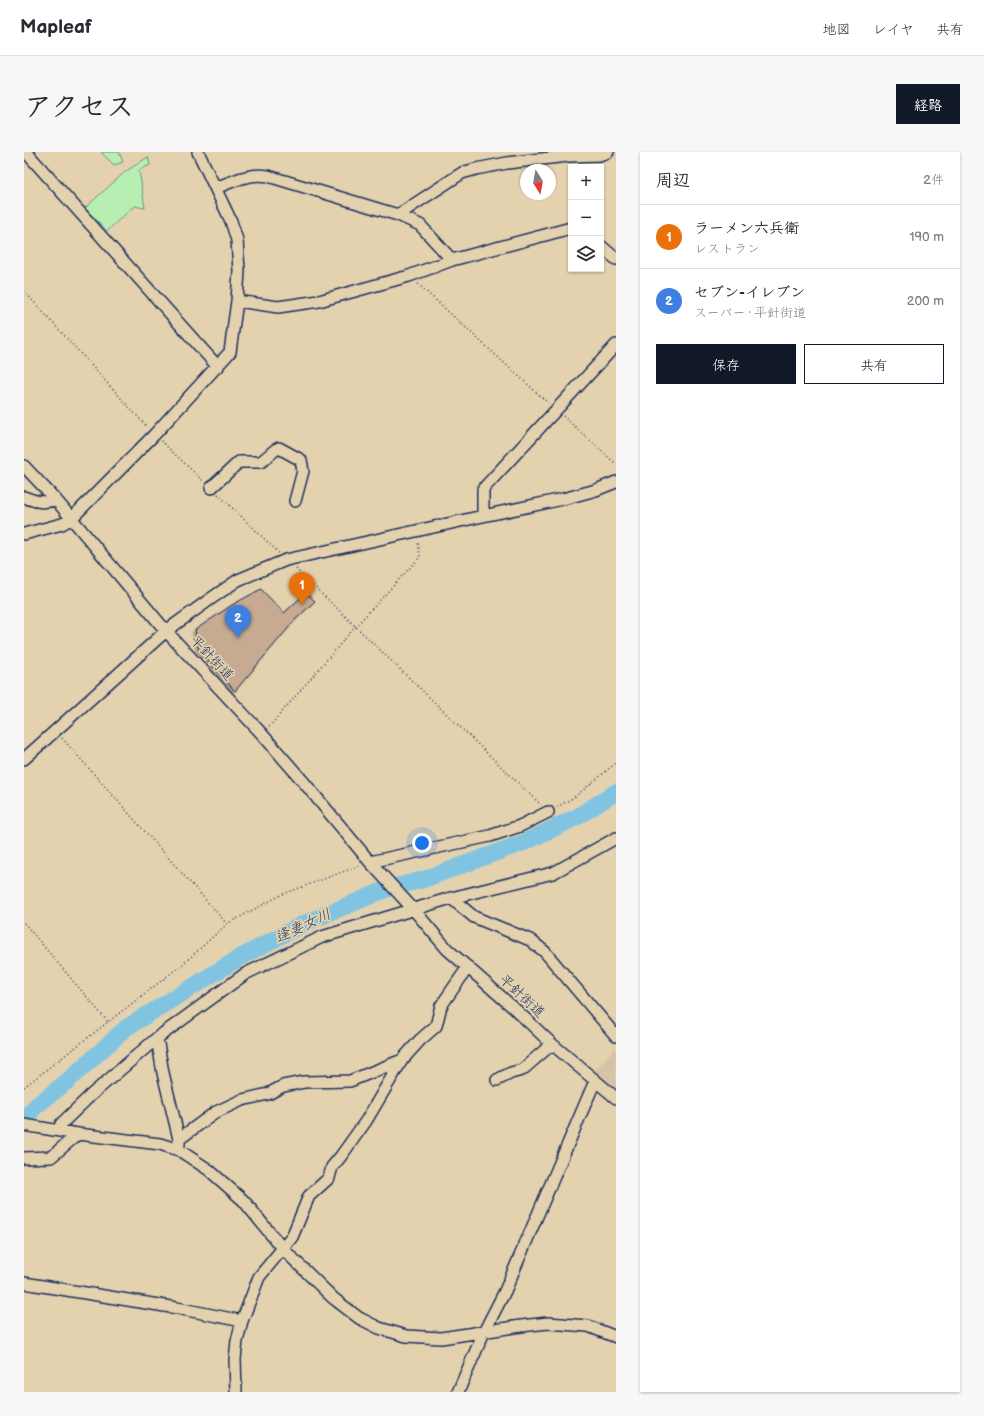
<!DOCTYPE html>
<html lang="ja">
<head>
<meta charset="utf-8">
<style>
  body { margin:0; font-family:"Balsamiq Sans","Klee One",sans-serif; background:#f7f7f7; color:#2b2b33 }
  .controls { position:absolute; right:12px; top:12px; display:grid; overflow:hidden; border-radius:0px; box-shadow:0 1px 3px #0004 }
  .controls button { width:36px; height:36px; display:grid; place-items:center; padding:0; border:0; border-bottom:1px solid #e1e1e2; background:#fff; color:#2b2b33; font:20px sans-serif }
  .compass { position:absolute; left:496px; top:12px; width:36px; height:36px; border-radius:50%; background:#fff; box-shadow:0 1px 3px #0004; rotate:169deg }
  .you { position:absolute; left:398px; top:691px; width:14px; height:14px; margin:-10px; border:3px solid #fff; border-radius:50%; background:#1a73e8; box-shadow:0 0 0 6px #1a73e833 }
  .badge { display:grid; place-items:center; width:26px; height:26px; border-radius:50%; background:#111827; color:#fff; font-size:13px; font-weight:700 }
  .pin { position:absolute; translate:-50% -33px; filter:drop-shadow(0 1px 2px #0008) }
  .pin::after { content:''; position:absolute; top:21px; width:14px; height:12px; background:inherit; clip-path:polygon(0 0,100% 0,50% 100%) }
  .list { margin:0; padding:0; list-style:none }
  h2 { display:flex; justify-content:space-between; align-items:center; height:52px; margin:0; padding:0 16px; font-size:17px }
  h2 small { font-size:13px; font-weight:400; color:#7c7c81 }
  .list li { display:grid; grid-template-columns:26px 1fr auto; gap:12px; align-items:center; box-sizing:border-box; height:64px; padding:0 16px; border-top:1px solid #e1e1e2 }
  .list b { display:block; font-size:15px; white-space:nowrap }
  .list p { margin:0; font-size:13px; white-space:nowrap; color:#7c7c81 }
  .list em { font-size:13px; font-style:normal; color:#7c7c81 }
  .actions { display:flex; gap:8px; padding:12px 16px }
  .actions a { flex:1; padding:9px 0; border:1px solid #111827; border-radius:0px; text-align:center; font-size:14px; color:#111827 }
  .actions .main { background:#111827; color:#fff }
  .icon { flex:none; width:22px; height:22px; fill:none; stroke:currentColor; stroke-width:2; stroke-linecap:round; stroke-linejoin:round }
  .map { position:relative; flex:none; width:592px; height:1240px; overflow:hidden; border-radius:0px }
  header { display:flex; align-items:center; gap:24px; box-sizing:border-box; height:56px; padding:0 20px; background:#fff; border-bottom:1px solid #e1e1e2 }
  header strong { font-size:19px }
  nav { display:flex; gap:22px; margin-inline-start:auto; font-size:14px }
  .intro { display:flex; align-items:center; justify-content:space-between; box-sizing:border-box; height:96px; padding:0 24px }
  h1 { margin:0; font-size:28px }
  .button { padding:10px 18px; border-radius:0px; background:#111827; color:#fff; font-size:14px; font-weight:700 }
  main { display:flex; gap:24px; padding:0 24px }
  aside { flex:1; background:#fff; border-radius:0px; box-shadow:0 1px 3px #0004 }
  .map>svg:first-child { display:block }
  .built { fill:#d7c3a5 }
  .green { fill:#b7efb2; stroke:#698f88 }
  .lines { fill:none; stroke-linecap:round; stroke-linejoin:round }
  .river { stroke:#81c4e2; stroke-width:17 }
  .building { fill:#c6aa91; stroke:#1b2f5e; filter:url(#shadow) }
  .minor-casing { stroke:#1b2f5e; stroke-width:14 }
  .path { stroke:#1b2f5e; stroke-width:1.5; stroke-dasharray:1 3; stroke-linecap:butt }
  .minor { stroke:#e4d2af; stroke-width:11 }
  .labels { text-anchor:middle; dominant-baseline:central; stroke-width:3.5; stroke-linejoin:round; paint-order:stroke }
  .street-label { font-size:14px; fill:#1b2f5e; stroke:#e4d2af }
  .water-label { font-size:15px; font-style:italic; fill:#253e6b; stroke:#e4d2af }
</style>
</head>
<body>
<header>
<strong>Mapleaf</strong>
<nav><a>地図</a><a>レイヤ</a><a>共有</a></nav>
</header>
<div class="intro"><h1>アクセス</h1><a class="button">経路</a></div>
<main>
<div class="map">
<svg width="592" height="1240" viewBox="0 0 592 1240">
  <defs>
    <filter id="shadow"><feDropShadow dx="-2.5" dy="2.5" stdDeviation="1" flood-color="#0004"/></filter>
  </defs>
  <rect width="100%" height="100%" fill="#e4d2af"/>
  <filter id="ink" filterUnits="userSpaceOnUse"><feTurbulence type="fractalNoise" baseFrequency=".025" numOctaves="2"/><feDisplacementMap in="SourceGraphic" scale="8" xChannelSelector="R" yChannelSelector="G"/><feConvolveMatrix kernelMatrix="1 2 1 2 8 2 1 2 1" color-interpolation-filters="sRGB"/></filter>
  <g filter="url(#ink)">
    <path class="built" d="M592 895V943L567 923Z"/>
    <path class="green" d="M77 0H95L99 10 90 13Z
      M124 5 126 13 115 18 121 56 110 54 83 79 61 56 101 20Z"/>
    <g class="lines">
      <path class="river" d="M0 967 12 954 46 927 102 876 215 806 279 772 363 737 401 727 501 690 553 665 592 640"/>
    </g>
    <path class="building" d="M237 437 260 461 282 441 291 449 272 467 211 539 175 498 171 478 208 453Z"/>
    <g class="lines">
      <g class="minor-casing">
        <path id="minor" d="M2 0 194 215
          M192 36C209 29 225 21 244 24L374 63 396 73 428 108
          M374 63 438 21 452 17 483 11 544 4 575 3 584 0
          M577 94 592 107
          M213 149 254 155 295 149 385 124 428 108 547 76
          M0 314 32 348 142 479 238 582 278 628 346 710 390 758 423 797 492 858 528 892 592 946
          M187 336 215 310H237L251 298 255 296 277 308 279 319 271 349
          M0 345C12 350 19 351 32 348
          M459 364V337L592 193
          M0 382 38 372 47 367 130 283 206 200 213 149 215 119 213 88 207 69 174 0
          M0 607 142 479 185 448 214 428 262 408 459 364 539 347 572 338 592 330
          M346 710 466 684 496 674 524 660
          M427 746 450 765 506 788 521 800 592 884
          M133 886 139 921 155 987V993
          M473 928 487 921 498 918 528 892
          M0 973 54 982 136 992 155 998 185 1018 220 1049 258 1096 309 1146 335 1166 355 1176 382 1184 417 1186 497 1174 524 1171 564 1174 592 1185
          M36 978 37 972 67 943 133 886 221 822 298 785 427 746 529 721 592 686
          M155 987 192 960 218 948 244 942 259 934 280 930 326 929 378 908
          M0 1006 27 1005 54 982
          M0 1131 153 1156 218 1169
          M212 1240 211 1207 213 1189 218 1169 235 1125 268 1085 285 1044 305 1026 308 1015 317 1004 342 969 378 908 396 888 412 874 417 854 444 815
          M434 1240 460 1180 481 1139 571 929"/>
      </g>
      <path class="path" d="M394 132 524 251
        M0 139 123 275
        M539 264 592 312
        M137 289 179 329
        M194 342 255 401
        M272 417 517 653
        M245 575 331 475 396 405 394 389
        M38 586 203 772
        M533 655 552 644 592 611
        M0 771 84 870
        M0 935 159 812 203 772 259 742 335 714"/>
      <use href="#minor" class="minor"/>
    </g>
  </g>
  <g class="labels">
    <g class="street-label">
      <text transform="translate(188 506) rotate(47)">平針街道</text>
      <text transform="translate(498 844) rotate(43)">平針街道</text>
    </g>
    <g class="water-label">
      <text transform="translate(279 774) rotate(-25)">逢妻女川</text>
    </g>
  </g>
</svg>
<div class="controls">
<button>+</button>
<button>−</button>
<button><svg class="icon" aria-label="layers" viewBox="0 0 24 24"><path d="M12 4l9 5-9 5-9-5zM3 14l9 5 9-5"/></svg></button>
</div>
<svg class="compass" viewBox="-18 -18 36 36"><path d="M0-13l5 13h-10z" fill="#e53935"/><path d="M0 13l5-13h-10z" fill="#7c7c81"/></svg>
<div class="you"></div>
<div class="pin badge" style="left:278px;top:453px;background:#e8710a">1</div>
<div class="pin badge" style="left:214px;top:486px;background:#3f7fe0">2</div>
</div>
<aside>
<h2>周辺<small>2件</small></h2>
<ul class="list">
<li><span class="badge" style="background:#e8710a">1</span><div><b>ラーメン六兵衛</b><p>レストラン</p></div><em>190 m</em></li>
<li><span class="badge" style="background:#3f7fe0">2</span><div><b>セブン-イレブン</b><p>スーパー · 平針街道</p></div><em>200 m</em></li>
</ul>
<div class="actions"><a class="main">保存</a><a>共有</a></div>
</aside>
</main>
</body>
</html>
